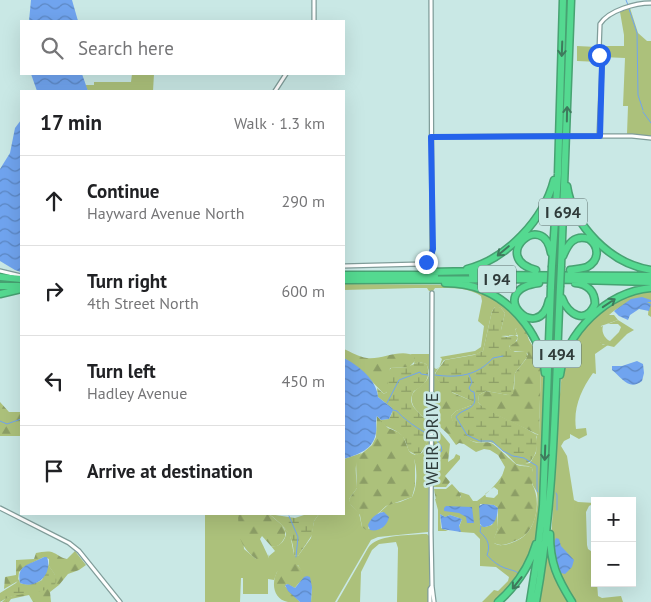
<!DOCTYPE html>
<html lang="en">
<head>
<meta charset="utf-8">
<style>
  body { margin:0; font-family:"PT Sans",sans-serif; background:#f2f2f2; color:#202124 }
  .controls { position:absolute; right:15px; bottom:15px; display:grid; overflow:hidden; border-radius:0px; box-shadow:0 5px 20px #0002 }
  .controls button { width:45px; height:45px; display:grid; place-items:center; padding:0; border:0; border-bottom:1px solid #e0e0e0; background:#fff; color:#202124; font:25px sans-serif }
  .stop { position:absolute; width:15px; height:15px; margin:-11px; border:4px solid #2563eb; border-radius:50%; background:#fff }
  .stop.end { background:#2563eb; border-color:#fff; box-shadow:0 1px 5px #0008 }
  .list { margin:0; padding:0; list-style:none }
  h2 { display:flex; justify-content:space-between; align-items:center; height:65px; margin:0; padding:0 20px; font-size:21px }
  h2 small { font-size:16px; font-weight:400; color:#757577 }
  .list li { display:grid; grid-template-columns:32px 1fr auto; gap:15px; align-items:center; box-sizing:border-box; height:90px; padding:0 20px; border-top:1px solid #e0e0e0 }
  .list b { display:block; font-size:19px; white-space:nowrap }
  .list p { margin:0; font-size:16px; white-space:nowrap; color:#757577 }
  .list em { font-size:16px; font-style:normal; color:#757577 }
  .icon { flex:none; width:28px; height:28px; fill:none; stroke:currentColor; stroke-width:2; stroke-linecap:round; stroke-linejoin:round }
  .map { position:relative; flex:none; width:651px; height:602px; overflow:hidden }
  .search { position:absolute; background:#fff; box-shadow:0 5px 20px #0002; left:20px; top:20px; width:325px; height:55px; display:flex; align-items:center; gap:12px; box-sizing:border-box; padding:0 18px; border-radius:0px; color:#757577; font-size:19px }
  .panel { position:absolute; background:#fff; box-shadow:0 5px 20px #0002; left:20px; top:90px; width:325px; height:425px; border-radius:0px }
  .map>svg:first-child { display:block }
  .green { fill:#acc17b }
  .forest { fill:url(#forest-firs) }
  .wetland { fill:url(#wetland-marsh) }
  .water { fill:url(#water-waves) }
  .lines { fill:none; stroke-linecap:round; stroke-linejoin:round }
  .stream { stroke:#70a4ef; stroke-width:1 }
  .minor-casing { stroke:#809d9a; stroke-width:5.5 }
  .highway-casing { stroke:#47a272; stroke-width:9 }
  .minor { stroke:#fff; stroke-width:3 }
  .highway { stroke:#54d990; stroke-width:6 }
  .minor-bridge-casing { stroke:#809d9a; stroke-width:5.5; stroke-linecap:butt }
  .highway-bridge-casing { stroke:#47a272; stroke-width:9; stroke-linecap:butt }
  .minor-bridge { stroke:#fff; stroke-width:3 }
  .highway-bridge { stroke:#54d990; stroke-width:6 }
  .oneway { stroke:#3e7a5c }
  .route { stroke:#2563eb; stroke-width:6 }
  .labels { text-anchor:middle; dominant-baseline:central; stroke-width:5; stroke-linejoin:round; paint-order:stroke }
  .shield { fill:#c9e8e5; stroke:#5d6f6d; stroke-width:1 }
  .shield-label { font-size:16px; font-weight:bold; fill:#2f3b3a }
  .street-label { font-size:18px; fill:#2f3b3a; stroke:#c9e8e5 }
</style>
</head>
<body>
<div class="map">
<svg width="651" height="602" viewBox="0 0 651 602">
  <defs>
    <pattern id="forest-firs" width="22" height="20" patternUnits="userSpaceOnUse" patternTransform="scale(1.25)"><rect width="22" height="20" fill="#acc17b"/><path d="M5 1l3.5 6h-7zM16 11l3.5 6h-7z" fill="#8c9e66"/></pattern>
    <pattern id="wetland-marsh" width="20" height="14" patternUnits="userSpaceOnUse" patternTransform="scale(1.25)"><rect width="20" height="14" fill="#acc17b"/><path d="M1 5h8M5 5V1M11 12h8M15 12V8" fill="none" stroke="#8c9e66"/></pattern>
    <pattern id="water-waves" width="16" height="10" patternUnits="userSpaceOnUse" patternTransform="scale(1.25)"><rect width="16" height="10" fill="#70a4ef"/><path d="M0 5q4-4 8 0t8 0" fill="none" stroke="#5c87c3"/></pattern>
  </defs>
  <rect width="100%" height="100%" fill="#c9e8e5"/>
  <path class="green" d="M630 8 638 33 647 41H651V136L627 134 628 106H623L625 58 602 57 601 46H624V35L620 12Z
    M577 46 597 47 600 62 577 61Z
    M132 74H154L153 91H88L85 85H94V82H131Z
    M344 284 459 285C492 289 527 318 539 349 551 379 543 423 542 455 541 484 543 522 533 550 525 572 513 586 496 602H482L494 590 498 591 508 581 509 577 496 567 480 566V539L474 533 461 532 459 527 462 519 450 515 445 517 440 514 441 528 448 531H438V510L435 499 455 500 461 497 460 492 469 495 473 501H477C487 494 497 484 503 474L498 490 494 487 485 494 486 497 494 498 498 494V510L497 507 494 505 480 504V525L485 527 492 525 497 512 498 528 494 539V543L498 545C506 546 520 541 526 534 535 526 539 505 537 493 536 489 533 487 532 483 532 477 534 474 532 468L528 466 518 465 530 463 536 453 537 437 534 433 538 435 539 434 541 363 540 357 523 327 515 329 517 335 501 336V330L505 313 501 308 495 307 492 311 483 351 477 354 444 360 435 373 436 377 439 381 432 378V366L436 369 439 368 442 359 440 357 475 351 481 347 484 326 478 321 482 301 481 296C468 287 450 288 435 288L433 291H429L427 288H416L344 290Z
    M651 289V317L648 315 649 304C634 301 620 304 609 315H614L618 320 601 326 600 342 603 345H608L595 354 596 374 593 373C581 390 573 408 576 429L586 428 587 435 579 439 570 434V438L564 441 561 446 567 456 574 500 578 502 595 503 589 506 586 512 587 545 588 549 595 554V583H597L598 596 602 598 621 596 623 602H574L558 575 551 540 559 406 562 371 568 352 586 325 615 300Z
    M410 354H431L428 532 378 537 371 540 335 602H311L312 587 304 578 300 582 302 572 298 565 277 572 274 580 268 579V594H243V578H241L240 602H205V514H241L244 549 256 559 269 558 268 554 269 556 275 551 271 546C279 548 285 541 286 534L284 528 279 522 290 534 294 555 298 556 311 538 314 521 319 514H344V459L362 453C352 464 357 476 357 488L349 499 351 505 359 513 362 527 375 530 382 528 383 512 379 513 389 504 400 502 412 497C418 487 418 462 411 453L415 455 422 453C427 444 432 428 425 419 419 411 410 408 412 396 414 386 437 383 426 364L420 362 414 364 415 357Z
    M422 534H427L430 537 429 602H397L398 548 396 542 379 544 372 550 361 572 360 602H337L368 548C377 534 406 536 422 534Z
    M547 545 571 602H538Z"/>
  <path class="forest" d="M618 320 634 330 627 334 614 347 601 344 599 340 600 327 603 326C601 332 605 339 610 341L619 332 621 327 618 324H608Z
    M519 326 525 328 529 340 540 358 541 363 539 435 484 409 478 402 479 395 486 391 508 395 514 389 515 373 526 359 528 354 525 352 512 351 509 348 510 345 517 341 518 336 515 330Z
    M344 349C351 352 359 357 367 358 382 360 400 348 415 356V361L409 367 390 368 388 391 384 394 360 369 344 358Z
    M432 378 437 379 453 393 472 401V405L456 411 451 416C454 426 464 438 474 442 480 444 487 440 493 444 500 449 511 461 517 465 521 467 527 465 532 468L534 476 532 484C540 497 538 521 527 533 523 538 515 541 510 543 504 545 500 546 494 543V538L498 528V488L505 467 498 455 490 450 484 449 476 452 464 444 459 443 456 445 448 434 438 425C439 415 444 410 432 403Z
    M0 402 9 412H21V436H0Z
    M377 416 388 428 398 432 403 436 409 451 414 456 415 465V486L412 497 386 506 371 520 368 529 366 530 362 527 360 515 350 504 349 499 357 488 356 461 359 456 372 445 376 437Z
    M434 426 436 427 450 444 448 462 454 458 456 454 460 456V459L445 476 450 482 446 487H434L433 484Z
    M452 484 461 494 460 498 454 501 436 500 434 489H446Z
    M238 514H269L282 525 285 531V537C282 543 278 548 271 546L262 536 260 539 269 558 267 560 256 559C238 544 239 536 238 514Z
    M75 551 86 565 79 570 68 574 59 585 50 592 51 602H33L29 595 11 599 9 602H2L6 598 22 593 55 575 49 566V559L44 557 24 567 19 572 18 581 4 589 5 577 16 575V560L34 559 36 553C42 552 49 550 54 553 59 555 61 558 67 559Z
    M291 562C299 564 307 573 300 582 298 584 296 586 295 588L287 584 285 586 300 602C296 602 291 602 288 602 266 598 272 564 291 562Z"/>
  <path class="wetland" d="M496 306 501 308 505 313 501 330V336L507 337 515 335 518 337 515 343 509 346 510 349 515 352H526L528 356 515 373 513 394 508 395 486 391 479 395 478 402C484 412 523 424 536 435 540 449 533 469 516 464 510 457 501 448 493 443 487 440 483 443 477 442 466 442 453 427 451 416L456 411 472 405V401L445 389 435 376 436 372 445 360 474 355 483 351 492 311Z
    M419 362 424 363 427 365C431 378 425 385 414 391 405 407 420 410 426 421 432 431 427 446 420 454L416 455 409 451C406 444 405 437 399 433 391 427 384 428 379 418L380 420 389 419 392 413V408L378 397 377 388 384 394 387 392 388 372 391 368 407 367Z
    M269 514 295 518 307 514H319L314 521 312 535 298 556 294 555C293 533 285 527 269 514Z
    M48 564C50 569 58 575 56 582 55 585 53 586 51 588 34 595 15 592 0 602V593L16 583 19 579 20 583C28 586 35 584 42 580Z"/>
  <path class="water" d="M31 0H72L78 21H29Z
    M31 74H82L88 91H37Z
    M21 120V272L15 270 0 261V169L10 153 15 128Z
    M642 297 651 300V302H647L651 304 649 311 639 309 630 315 628 320 619 316 614 311 631 299Z
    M344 358C358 365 377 380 378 397L392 408 393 410 389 419 381 420 377 416C375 422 377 427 376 432 374 450 358 454 344 459Z
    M637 361 643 364 644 373 642 381C629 391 622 378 612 370V366H622Z
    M483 504 494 505 498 508C497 518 495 527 483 527L480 524 479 506Z
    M446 506 472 507 474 523H467L466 517 459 513 444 511V508Z
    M384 512 389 517C387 527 378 532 370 530L368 525C371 518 376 513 384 512Z
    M440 514 445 517 450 515 462 519 459 526 461 532 442 529Z
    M556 538 559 539 561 546 574 560 572 567 565 574 561 573C557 562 551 548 556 538Z
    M44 557H47C53 574 37 590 20 583 16 564 30 565 44 557Z
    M307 576 310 577 312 587 311 602H300L288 591 285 585 288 584 295 588 304 577Z"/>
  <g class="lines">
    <path class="stream" d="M626 0 628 5
      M629 9 637 33 638 95 643 110
      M643 112 651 123
      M435 375C458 378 477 376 493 358L503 356
      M469 375 472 382 469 388 471 391 474 392C474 395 475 397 475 400 474 410 461 409 456 417L467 435 480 441H492L503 451 513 456 524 458 537 466V490L538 492
      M387 403 399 380 420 372 421 374 428 375
      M393 410 397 411C401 417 422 432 428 434
      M0 421 7 424 21 419
      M435 465 436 455 442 451 441 446 437 441V435H436
      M556 493 557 495V510
      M289 516 298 537 296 557
      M481 526 480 532C487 538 491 545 487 555 492 561 500 567 508 569 513 571 515 570 519 574"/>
    <g class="minor-casing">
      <path id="minor" d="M314 21V0
        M275 91 286 74
        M571 136H632L651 138
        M599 136 602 66 599 52 600 24C609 10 636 3 651 3
        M431 137 552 136
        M344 266 421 264 428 261 432 254 431 0
        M0 271 21 276
        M432 293 431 533 432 586 434 602
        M0 508 69 543 79 551 120 602
        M430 602V589L432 586"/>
    </g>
    <g class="highway-casing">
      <path id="highway" d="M567 186C573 226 611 264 651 270
        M563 256C568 244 574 234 589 239 599 246 600 260 587 267 582 269 576 269 570 270
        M552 266 558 174 563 0
        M561 266 571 0
        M467 269C507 259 544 219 554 180
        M536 270C489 258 543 208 551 253
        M430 272 477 271
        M344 275H435
        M472 275 651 276
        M0 277 21 279
        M344 280 543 279 651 282
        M445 283C458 283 471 285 483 290 515 303 542 338 545 373
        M539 283C483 290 539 347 549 300
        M0 286H19
        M0 294 21 289
        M562 298C568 314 586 326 595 304 595 292 588 284 575 283
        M560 375C566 332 607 292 651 288
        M550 534C550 563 557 578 572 602
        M498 602C516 586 529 568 536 544
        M530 602 537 558 543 506 551 287
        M536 602C555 498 555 392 560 287"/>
    </g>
    <use href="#minor" class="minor"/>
    <use href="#highway" class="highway"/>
    <g class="minor-bridge-casing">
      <path id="minor-bridge" d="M552 136H571"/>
    </g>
    <g class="highway-bridge-casing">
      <path id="highway-bridge" d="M551 287 552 266
        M560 287 561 266"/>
    </g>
    <use href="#minor-bridge" class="minor-bridge"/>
    <use href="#highway-bridge" class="highway-bridge"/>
  </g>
  <defs><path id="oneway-shaft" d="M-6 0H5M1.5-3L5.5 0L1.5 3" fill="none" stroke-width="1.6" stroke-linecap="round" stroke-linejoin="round" transform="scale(1.25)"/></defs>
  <g class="oneway">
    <use href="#oneway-shaft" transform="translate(562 49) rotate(92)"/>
    <use href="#oneway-shaft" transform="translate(567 114) rotate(-89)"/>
    <use href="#oneway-shaft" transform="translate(503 251) rotate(140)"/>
    <use href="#oneway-shaft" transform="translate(609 303) rotate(-34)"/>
    <use href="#oneway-shaft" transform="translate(545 453) rotate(92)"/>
    <use href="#oneway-shaft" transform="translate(517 583) rotate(128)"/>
  </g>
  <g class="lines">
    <path class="route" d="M426 262 430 258 433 249 431 137 600 136 602 64 599 55"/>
  </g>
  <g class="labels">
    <g class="shield">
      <rect x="539" y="198.5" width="48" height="27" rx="4"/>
      <rect x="478" y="265.5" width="38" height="27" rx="4"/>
      <rect x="533" y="340.5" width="48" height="27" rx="4"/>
    </g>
    <g class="shield-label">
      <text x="563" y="212">I 694</text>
      <text x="497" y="279">I 94</text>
      <text x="557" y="354">I 494</text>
    </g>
    <g class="street-label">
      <text transform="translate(431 439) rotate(-90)">WEIR DRIVE</text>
    </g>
  </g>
</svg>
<div class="controls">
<button>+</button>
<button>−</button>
</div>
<div class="stop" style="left:599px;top:55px"></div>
<div class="stop end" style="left:426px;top:262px"></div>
<div class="search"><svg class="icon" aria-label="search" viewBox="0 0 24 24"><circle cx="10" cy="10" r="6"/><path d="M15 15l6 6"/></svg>Search here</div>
<section class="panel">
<h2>17 min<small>Walk · 1.3 km</small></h2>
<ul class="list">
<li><svg class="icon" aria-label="ahead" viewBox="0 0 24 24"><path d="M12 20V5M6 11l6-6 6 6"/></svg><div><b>Continue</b><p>Hayward Avenue North</p></div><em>290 m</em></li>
<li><svg class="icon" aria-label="right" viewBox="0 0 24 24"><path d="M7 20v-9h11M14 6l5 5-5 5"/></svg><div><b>Turn right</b><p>4th Street North</p></div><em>600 m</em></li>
<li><svg class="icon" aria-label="left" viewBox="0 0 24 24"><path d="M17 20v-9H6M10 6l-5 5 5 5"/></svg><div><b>Turn left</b><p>Hadley Avenue</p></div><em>450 m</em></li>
<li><svg class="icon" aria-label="arrive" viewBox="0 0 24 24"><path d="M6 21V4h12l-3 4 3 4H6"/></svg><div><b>Arrive at destination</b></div></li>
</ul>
</section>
</div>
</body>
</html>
